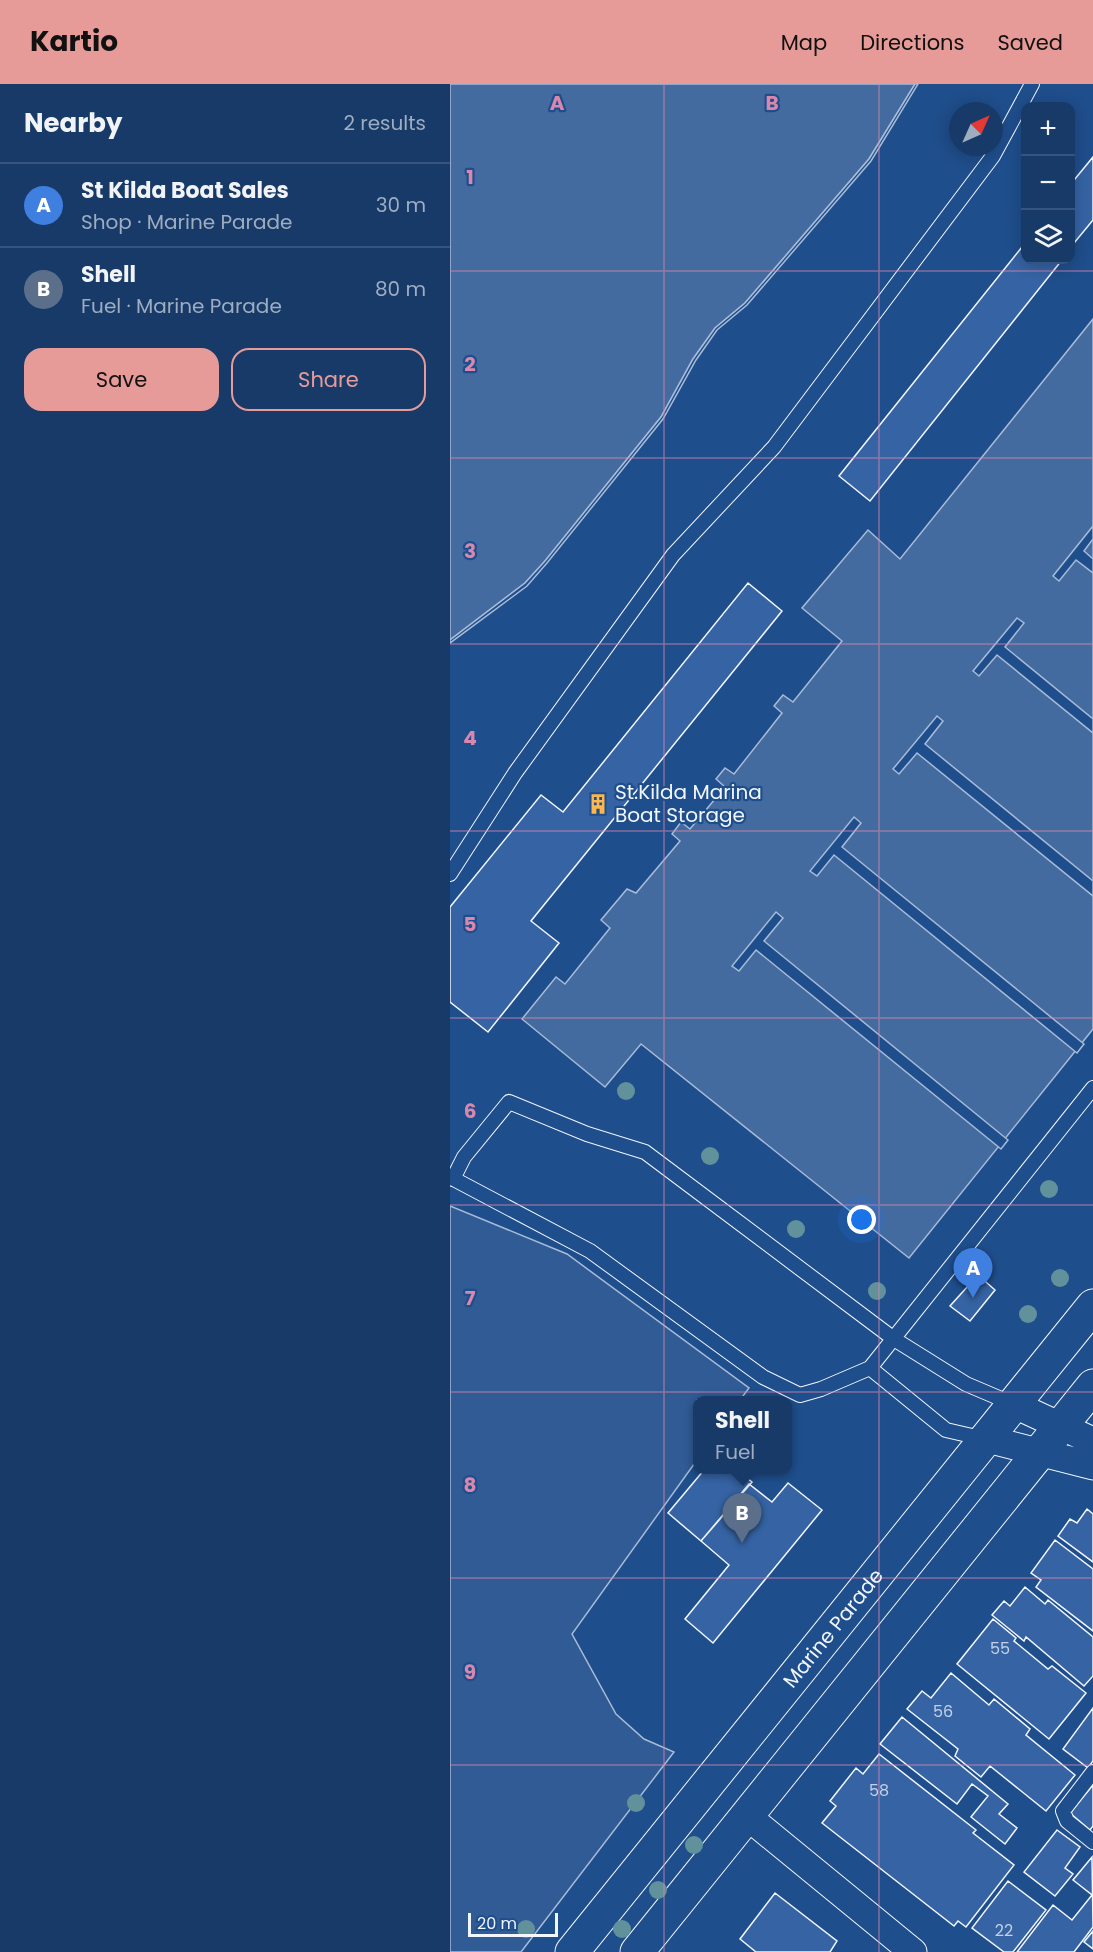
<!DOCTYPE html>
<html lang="en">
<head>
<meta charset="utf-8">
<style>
  body { margin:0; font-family:Poppins,sans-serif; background:#244571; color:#f1f3f6 }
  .controls { position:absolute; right:18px; top:18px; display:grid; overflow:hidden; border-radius:12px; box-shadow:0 3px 15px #0003 }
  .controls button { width:54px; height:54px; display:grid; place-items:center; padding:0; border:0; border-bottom:2px solid #36547d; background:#173a69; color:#f1f3f6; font:30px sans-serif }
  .compass { position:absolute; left:499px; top:18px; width:54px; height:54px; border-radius:50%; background:#173a69; box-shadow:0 3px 15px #0003; rotate:45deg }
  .scale { position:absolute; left:18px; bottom:15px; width:90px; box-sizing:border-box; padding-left:6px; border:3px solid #f2f6ff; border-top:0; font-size:16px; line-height:21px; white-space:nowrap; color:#f2f6ff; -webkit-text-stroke:4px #1f4e8c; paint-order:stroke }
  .you { position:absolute; left:412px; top:1136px; width:21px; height:21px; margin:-15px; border:4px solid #fff; border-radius:50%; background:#1a73e8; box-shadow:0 0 0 9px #1a73e833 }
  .badge { display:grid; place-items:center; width:39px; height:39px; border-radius:50%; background:#e69b98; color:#fff; font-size:20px; font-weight:700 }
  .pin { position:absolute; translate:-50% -50px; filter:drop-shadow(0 2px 3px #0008) }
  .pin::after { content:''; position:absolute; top:32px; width:21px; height:18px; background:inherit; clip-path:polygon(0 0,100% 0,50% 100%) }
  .popup { position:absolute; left:243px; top:1312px; width:99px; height:78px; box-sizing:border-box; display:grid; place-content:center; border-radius:12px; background:#173a69; filter:drop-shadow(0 2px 4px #0005); font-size:20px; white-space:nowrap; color:#9eadc0 }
  .popup b { font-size:22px; color:#f1f3f6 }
  .popup::after { content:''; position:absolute; left:50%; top:100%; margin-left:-12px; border:12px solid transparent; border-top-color:#173a69 }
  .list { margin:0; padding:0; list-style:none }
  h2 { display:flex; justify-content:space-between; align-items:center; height:78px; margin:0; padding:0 24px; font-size:26px }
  h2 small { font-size:20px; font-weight:400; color:#9eadc0 }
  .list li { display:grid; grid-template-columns:39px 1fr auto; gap:18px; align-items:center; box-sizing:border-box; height:84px; padding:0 24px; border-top:2px solid #36547d }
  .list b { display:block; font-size:22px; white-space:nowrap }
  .list p { margin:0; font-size:20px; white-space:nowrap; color:#9eadc0 }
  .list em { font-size:20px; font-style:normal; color:#9eadc0 }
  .actions { display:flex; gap:12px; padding:18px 24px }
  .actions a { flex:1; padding:14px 0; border:2px solid #e69b98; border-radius:18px; text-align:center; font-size:21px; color:#e69b98 }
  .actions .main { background:#e69b98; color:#111 }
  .icon { flex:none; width:33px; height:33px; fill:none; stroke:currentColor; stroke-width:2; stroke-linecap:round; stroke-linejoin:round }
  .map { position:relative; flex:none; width:643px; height:1868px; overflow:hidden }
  header { display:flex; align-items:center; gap:36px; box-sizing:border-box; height:84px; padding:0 30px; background:#e69b98; color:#111 }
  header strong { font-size:28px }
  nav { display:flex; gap:33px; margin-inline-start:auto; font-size:21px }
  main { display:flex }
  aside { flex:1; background:#173a69 }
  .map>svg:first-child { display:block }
  .built { fill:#305b95; stroke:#a8bbd7; stroke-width:1.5 }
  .water { fill:#446ba0; stroke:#a8bbd7; stroke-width:1.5 }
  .pier { fill:#1f4e8c; stroke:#a8bbd7; stroke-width:1.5 }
  .building { fill:#3563a3; stroke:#f2f6ff; stroke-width:1.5 }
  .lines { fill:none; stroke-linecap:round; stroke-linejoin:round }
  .lane-casing { stroke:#f2f6ff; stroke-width:16 }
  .street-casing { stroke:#f2f6ff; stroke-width:29 }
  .primary-casing { stroke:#f2f6ff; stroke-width:35 }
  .lane { stroke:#1f4e8c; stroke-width:14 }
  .street { stroke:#1f4e8c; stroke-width:27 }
  .primary { stroke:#1f4e8c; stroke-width:33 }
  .tree { fill:#61919a }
  .grid { fill:none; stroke:#da87ad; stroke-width:1.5; stroke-opacity:0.55 }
  .labels { text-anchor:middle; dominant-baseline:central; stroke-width:4.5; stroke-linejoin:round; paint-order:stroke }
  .number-label { font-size:16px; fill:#c3d1e8 }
  .poi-label { font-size:20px; fill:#f2f6ff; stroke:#1f4e8c; text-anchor:start }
  .street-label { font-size:20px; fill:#f2f6ff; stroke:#1f4e8c }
  .grid-label { font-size:20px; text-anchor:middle; font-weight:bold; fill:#da87ad; stroke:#1f4e8c; stroke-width:4.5; stroke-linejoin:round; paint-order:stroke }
</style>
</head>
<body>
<header>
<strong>Kartio</strong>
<nav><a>Map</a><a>Directions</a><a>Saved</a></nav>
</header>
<main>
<aside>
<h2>Nearby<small>2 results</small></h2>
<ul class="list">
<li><span class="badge" style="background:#3f7fe0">A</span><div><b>St Kilda Boat Sales</b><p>Shop · Marine Parade</p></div><em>30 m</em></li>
<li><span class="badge" style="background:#5c6f8a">B</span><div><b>Shell</b><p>Fuel · Marine Parade</p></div><em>80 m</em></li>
</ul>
<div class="actions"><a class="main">Save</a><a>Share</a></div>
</aside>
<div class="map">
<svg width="643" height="1868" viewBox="0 0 643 1868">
  <rect width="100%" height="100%" fill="#1f4e8c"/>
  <path class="built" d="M0 1122 117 1170 299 1304 290 1316H247V1376L122 1550 166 1630 194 1655 224 1668 71 1868H0Z"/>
  <path class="water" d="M0 0H465L419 75 295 219 265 244 243 275 211 333 95 477 75 499 0 556Z
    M643 235V945L459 1174 191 960 155 1003 72 935 106 893 115 900 160 844 151 836 177 805 186 809 230 757 222 750 231 738 240 745 275 703 266 695 275 684 284 690 332 629 324 622 333 611 343 618 392 557 352 524 418 446 450 475Z"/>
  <path class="pier" d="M465 0H468L421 77 297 221 267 246 246 276 213 335 97 479 77 502 0 559V556L75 499 95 477 211 333 243 275 265 244 295 219 419 75Z
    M643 442V455L634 467 643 475V489L626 476 609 497 603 492Z
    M567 534 574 539 555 563 643 635V649L547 571 529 592 523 587Z
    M487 632 493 637 475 660 643 797V812L467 669 449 690 443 685Z
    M404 733 411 739 392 763 634 960 627 969 384 771 367 792 360 787Z
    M326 828 333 834 314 857 558 1056 551 1065 306 866 289 887 282 882Z"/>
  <path class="building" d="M643 73V136L620 164V101Z
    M576 158V176H612L420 417 389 392Z
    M298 499 332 527 81 837 109 859 38 948 0 918V823L91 711 113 728Z
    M528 1191 545 1206 520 1237 500 1222Z
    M254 1386H287L302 1398 251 1457 218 1429Z
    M338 1399 372 1426 263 1559 235 1535 279 1481 251 1457 299 1400 322 1418Z
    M637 1425 643 1430V1478L608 1452 620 1435 627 1439Z
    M605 1456 643 1485V1547L586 1503 591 1496 581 1489Z
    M575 1503 595 1520 598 1516 643 1553V1592L634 1602 576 1553 574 1557 542 1531 554 1517 560 1522Z
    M543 1535 566 1554 564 1557 598 1585 602 1582 636 1609 599 1655 507 1580Z
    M501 1589 539 1621 544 1615 580 1645 576 1651 625 1691 596 1727 540 1682 531 1693 505 1672 508 1665 457 1625 472 1607 481 1614Z
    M643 1624V1677L638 1684 613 1665Z
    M452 1633 558 1720 549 1730 567 1744 555 1760 521 1733 538 1712 522 1700 507 1720 430 1660Z
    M429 1670 526 1746 523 1749 564 1781 516 1843 508 1837 504 1842 372 1739 386 1722 380 1717 406 1684 413 1690Z
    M643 1701V1742L640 1746 620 1729Z
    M607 1746 630 1763 615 1784 623 1790 605 1812 574 1788Z
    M642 1773 643 1843 624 1868H567L603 1821 622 1836 642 1811 623 1796Z
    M558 1797 596 1826 563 1868H554L522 1844Z
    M325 1809 387 1857 380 1868H306L290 1855Z
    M643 1847V1865L634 1858Z"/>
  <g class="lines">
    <g class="lane-casing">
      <path id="lane" d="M0 790 65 689 223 471 324 363 543 72 582 0
        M0 1093 140 1167 313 1293 350 1311 371 1305 420 1284 643 1004
        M3 1095 14 1073 59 1018 137 1050 195 1068 444 1255 516 1300 563 1320
        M420 1284 496 1346 535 1355
        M643 1688 613 1727 617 1737 643 1758"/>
    </g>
    <g class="street-casing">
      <path id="street" d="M565 1321 643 1357
        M537 1355 643 1382
        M297 1732 463 1868"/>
    </g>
    <g class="primary-casing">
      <g id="primary">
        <path id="s1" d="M122 1868 643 1222"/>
        <path d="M187 1868 643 1302"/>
      </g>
    </g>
    <use href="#lane" class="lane"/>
    <use href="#street" class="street"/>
    <use href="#primary" class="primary"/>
  </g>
  <g class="tree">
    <circle cx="176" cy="1007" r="9"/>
    <circle cx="260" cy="1072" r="9"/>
    <circle cx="599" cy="1105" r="9"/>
    <circle cx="346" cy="1145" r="9"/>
    <circle cx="610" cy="1194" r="9"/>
    <circle cx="427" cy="1207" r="9"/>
    <circle cx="578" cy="1230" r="9"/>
    <circle cx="186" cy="1719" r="9"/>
    <circle cx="244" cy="1761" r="9"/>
    <circle cx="208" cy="1806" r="9"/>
    <circle cx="76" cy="1845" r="9"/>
    <circle cx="172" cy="1845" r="9"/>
  </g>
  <path class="grid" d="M214 0V1868M429 0V1868M0 187H643M0 374H643M0 560H643M0 747H643M0 934H643M0 1121H643M0 1308H643M0 1494H643M0 1681H643"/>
  <defs>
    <g id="building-bare" transform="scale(1.62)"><path d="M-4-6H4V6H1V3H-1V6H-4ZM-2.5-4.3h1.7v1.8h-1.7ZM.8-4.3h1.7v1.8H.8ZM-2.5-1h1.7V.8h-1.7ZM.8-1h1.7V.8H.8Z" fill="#ffb74d" stroke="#1f4e8c" stroke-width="2.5" paint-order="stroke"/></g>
  </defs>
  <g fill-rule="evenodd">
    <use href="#building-bare" x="148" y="720"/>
  </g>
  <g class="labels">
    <g class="number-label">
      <text x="550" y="1564">55</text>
      <text x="493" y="1627">56</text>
      <text x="429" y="1706">58</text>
      <text x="554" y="1846">22</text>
    </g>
    <g class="poi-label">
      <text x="165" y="708">St.Kilda Marina<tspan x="165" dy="23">Boat Storage</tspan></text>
    </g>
    <g class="street-label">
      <text stroke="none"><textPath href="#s1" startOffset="416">Marine Parade</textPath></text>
    </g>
  </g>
  <g class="grid-label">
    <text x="107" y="26">A</text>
    <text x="322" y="26">B</text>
    <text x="20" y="100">1</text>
    <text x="20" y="287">2</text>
    <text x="20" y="474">3</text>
    <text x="20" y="661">4</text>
    <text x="20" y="847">5</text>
    <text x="20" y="1034">6</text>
    <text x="20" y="1221">7</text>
    <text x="20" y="1408">8</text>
    <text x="20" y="1595">9</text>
  </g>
</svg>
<div class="controls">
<button>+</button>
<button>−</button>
<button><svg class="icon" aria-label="layers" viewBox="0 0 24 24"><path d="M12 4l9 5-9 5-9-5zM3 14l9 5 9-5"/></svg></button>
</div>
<svg class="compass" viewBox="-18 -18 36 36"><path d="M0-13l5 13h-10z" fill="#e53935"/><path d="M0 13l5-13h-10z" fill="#9eadc0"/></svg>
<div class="scale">20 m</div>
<div class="you"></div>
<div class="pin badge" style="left:523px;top:1214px;background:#3f7fe0">A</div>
<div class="pin badge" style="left:292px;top:1459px;background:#5c6f8a">B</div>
<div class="popup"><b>Shell</b>Fuel</div>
</div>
</main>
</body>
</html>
